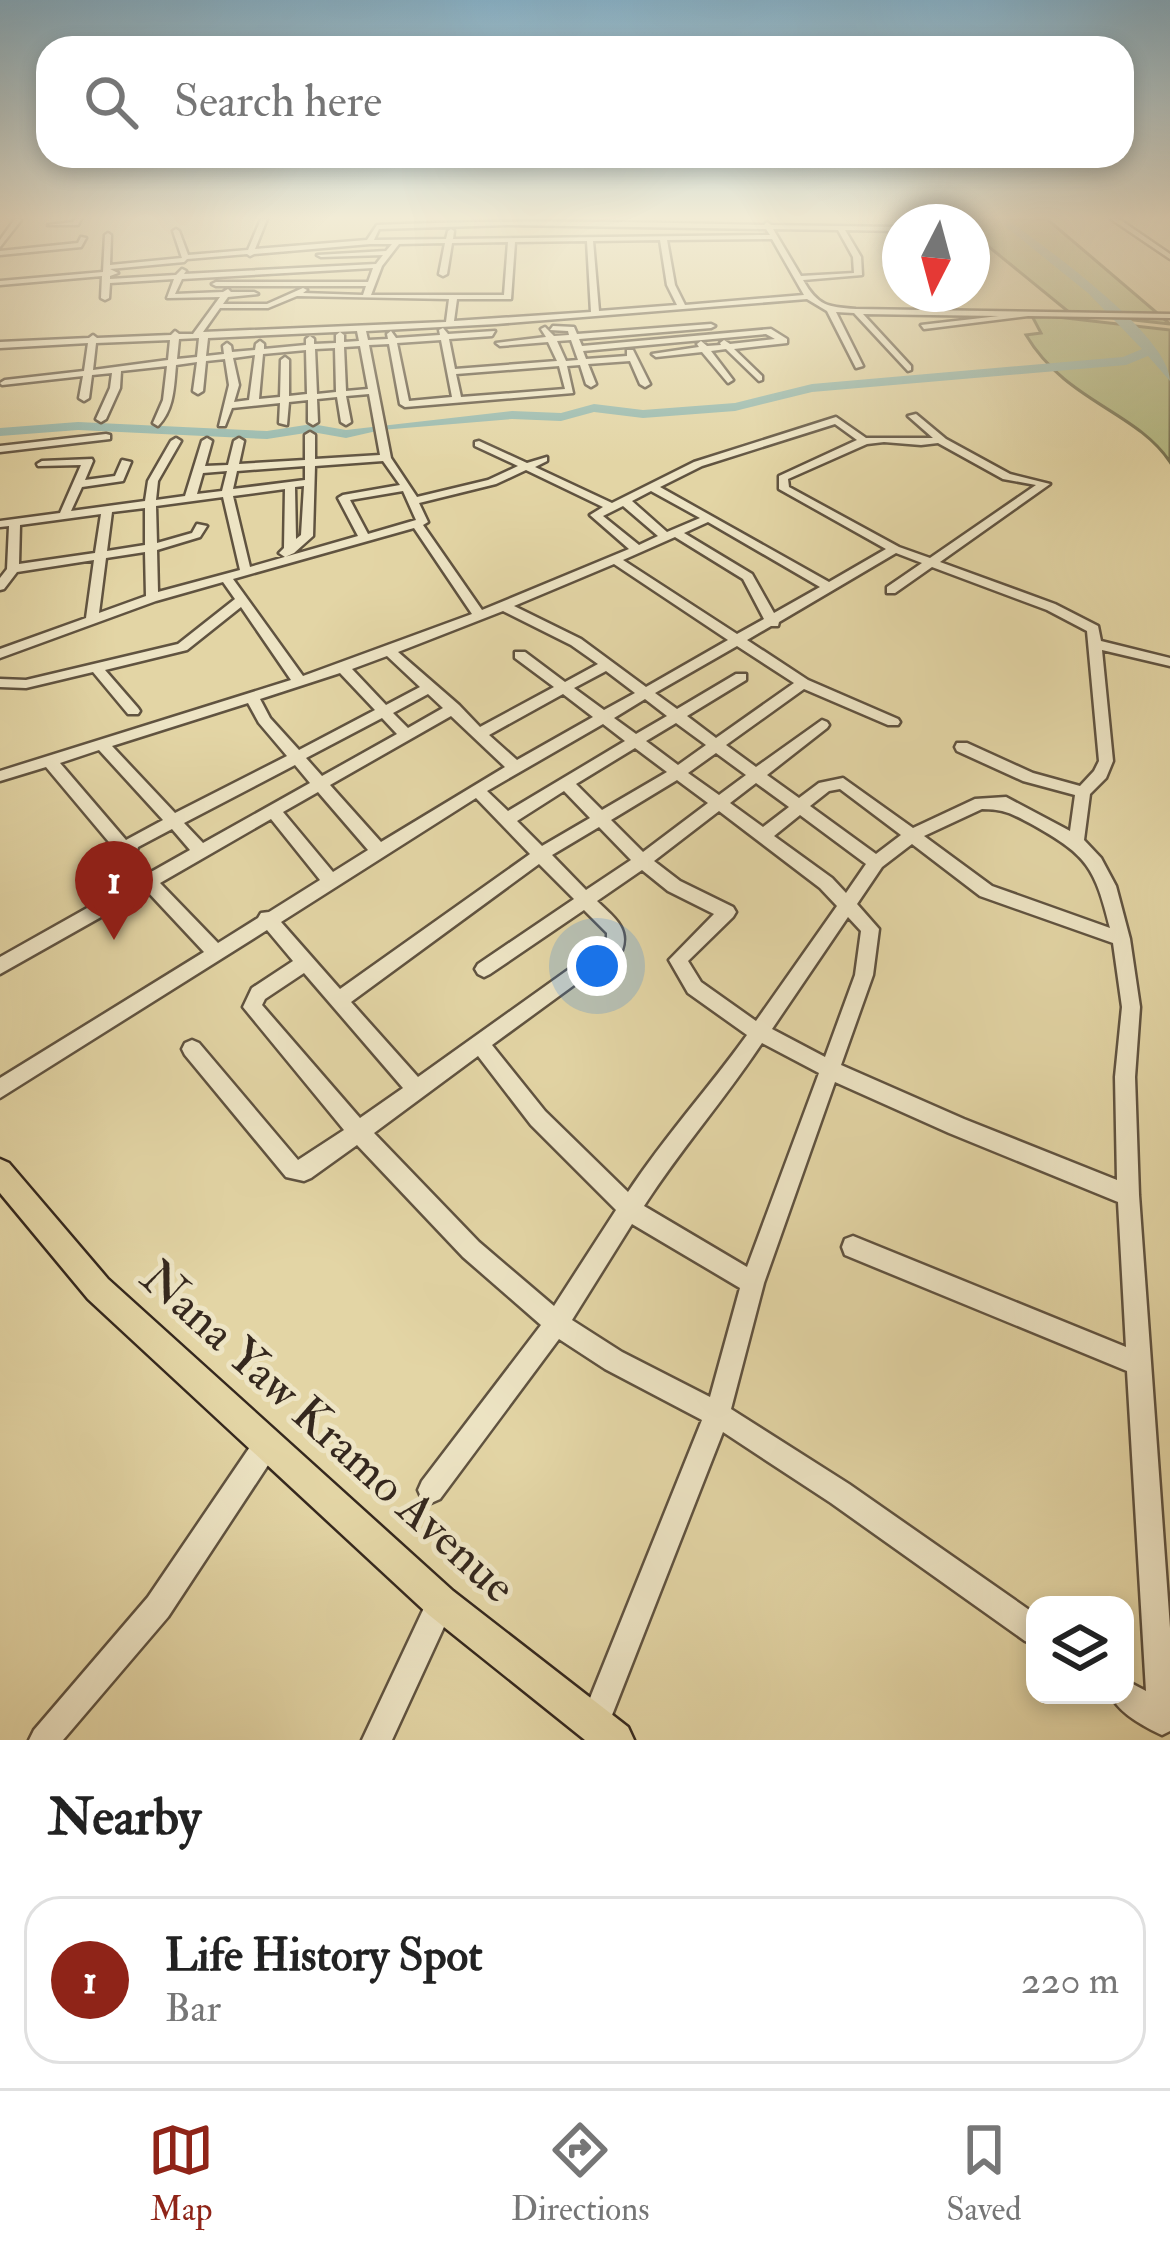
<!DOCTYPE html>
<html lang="en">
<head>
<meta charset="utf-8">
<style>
  body { margin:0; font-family:"IM FELL Double Pica",serif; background:#f2f2f2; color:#222 }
  .controls { position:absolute; right:36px; bottom:36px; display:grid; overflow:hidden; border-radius:24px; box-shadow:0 6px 18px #0003 }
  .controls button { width:108px; height:108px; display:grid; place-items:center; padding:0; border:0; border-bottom:3px solid #e0e0e0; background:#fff; color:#222; font:60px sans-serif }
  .compass { position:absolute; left:882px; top:204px; width:108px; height:108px; border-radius:50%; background:#fff; box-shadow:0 6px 18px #0003; rotate:186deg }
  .you { position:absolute; left:597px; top:966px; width:42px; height:42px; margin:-30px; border:9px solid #fff; border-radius:50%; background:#1a73e8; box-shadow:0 0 0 18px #1a73e833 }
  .badge { display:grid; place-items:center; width:78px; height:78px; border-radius:50%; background:#8f2418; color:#fff; font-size:39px; font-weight:700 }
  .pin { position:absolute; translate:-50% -99px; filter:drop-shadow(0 3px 6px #0008) }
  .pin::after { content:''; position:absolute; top:63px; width:42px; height:36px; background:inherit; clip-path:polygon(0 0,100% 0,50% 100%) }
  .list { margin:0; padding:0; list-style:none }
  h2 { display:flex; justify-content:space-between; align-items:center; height:156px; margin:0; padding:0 48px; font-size:51px }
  h2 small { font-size:39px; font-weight:400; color:#767676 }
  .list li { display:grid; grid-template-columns:78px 1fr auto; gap:36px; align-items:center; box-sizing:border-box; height:168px; margin:0 24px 24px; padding:0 24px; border:3px solid #e0e0e0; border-radius:36px }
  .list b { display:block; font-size:45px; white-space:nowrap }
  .list p { margin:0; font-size:39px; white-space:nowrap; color:#767676 }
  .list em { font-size:39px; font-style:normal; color:#767676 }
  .icon { flex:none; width:66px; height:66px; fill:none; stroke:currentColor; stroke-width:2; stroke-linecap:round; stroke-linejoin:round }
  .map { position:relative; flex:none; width:1170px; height:1740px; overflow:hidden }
  .search { position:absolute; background:#fff; box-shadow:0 6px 18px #0003; left:36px; right:36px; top:36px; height:132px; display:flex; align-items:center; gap:30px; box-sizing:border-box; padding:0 42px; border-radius:36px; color:#767676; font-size:45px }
  .sheet { height:348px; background:#fff }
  nav { display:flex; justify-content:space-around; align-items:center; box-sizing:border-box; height:168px; border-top:3px solid #e0e0e0; background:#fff; font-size:33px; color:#767676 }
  nav a { display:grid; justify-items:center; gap:6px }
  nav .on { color:#8f2418 }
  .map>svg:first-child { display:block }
  .green { fill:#b5bd85; stroke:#757252; stroke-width:3 }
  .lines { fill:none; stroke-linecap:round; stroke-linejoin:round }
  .river { fill:#96b8ad; fill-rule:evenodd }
  .minor-casing { stroke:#605340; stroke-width:5 }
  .major-casing { stroke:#35281e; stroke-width:5 }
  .minor { fill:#ede4c4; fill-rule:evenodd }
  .major { fill:#e3d5a5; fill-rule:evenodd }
  .labels { text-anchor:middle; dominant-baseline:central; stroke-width:10; stroke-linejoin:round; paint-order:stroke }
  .near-street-label { font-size:48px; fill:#35281e; stroke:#ede4c4 }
</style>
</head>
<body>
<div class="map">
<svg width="1170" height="1740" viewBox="0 0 1170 1740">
  <rect width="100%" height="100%" fill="#e3d5a5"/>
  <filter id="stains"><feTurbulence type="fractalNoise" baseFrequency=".00167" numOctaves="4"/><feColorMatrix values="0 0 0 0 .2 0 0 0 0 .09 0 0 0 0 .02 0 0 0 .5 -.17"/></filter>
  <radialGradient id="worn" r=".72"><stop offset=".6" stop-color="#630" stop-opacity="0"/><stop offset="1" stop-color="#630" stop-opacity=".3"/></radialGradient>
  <path class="green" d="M933 219H1047L1170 324 1070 313 972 233V222Z
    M1031 314 1170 330V462C1136 411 1066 402 1026 335L1041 333Z"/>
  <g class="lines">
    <path class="river" d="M996 219H1007C1046 248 1170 336 1170 381L1148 356 1126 365 812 392 735 411 643 418 594 412 561 421 512 419 381 430 346 438 312 432 267 439 78 430 0 436V428L78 422 267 431 312 424 346 430 512 411 561 413 594 404 643 410 735 403 812 384 1123 357 1142 349 1088 293Z"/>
    <g class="minor-casing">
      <path id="minor" d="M15 219H22L0 247V240Z
        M75 219H81L78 225H48L73 222Z
        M261 219H267L255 249 367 240 377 225C506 219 635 222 764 225L767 222 771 225 900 227V231L845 230 861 257 862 275 803 280C818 306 827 307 856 309L1170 314V318L1028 316 924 329 921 325 999 316 863 314 911 366V370L908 371 854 313 836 312 863 366 856 368 827 311 807 299 496 324 366 331 368 340 388 339 387 334 391 331 396 338 440 335 439 330 443 328 448 334 495 331 492 336 449 339 455 369 557 361 548 342 500 346 496 343 546 337 541 329 545 327 554 336 569 335 568 331 550 330 553 326 574 327 577 334 711 324 715 326 711 328 579 339 582 346 771 329 787 339V343L734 349 762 376V380L759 381 726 349 711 351 733 380 728 383 702 352 656 357 652 354 699 347 697 344 701 341 707 346 721 345 720 343 724 340 730 344 775 339 766 334 583 351 586 359 627 356V350H633L650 384 645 387 640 384 630 361 588 364 596 384 591 387 586 384 580 365 567 366 573 393 405 407 400 404 389 344 369 345 391 458 417 497 488 480 518 466 475 446V442L479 441 527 463 547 457V461L535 467 612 503 694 462 836 417 866 438H933L908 416 916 414 946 439 1010 474 1050 484 940 562 1055 604 1098 626 1101 641 1170 658V666L1102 650 1113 761 1106 778 1090 794 1084 840 1101 858 1116 886 1130 939 1140 1007 1135 1077 1139 1195 1170 1628V1731L1162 1735C1145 1727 1118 1713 1111 1695H1125V1680L1146 1691 1127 1371 845 1255 842 1247 845 1239 853 1236 1126 1347 1118 1202 949 1133 835 1082 764 1283 731 1409 849 1484 1035 1614V1645L1025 1641 831 1503 723 1432 605 1733 595 1738 585 1733 580 1723 702 1420 605 1369 559 1339 440 1499 431 1503 422 1499 418 1490 422 1481 541 1325 463 1257 357 1145 311 1178 304 1181 286 1177 185 1055 182 1049 185 1043 192 1040 199 1043 298 1160 344 1130 243 1007 252 988 293 961 267 930 0 1098V1078L204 952 147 891 0 974V957L137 880 120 861 119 854 46 767 0 781V771L291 680 241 607 187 650 105 670 138 708 140 711 138 714H128L93 672 26 688 0 687V679L26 680 178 644 235 599 223 582 156 601 0 658V649L86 618 94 560 17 572 4 589 0 590V578L7 569 9 526 0 527V521L60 513 81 465 38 466 37 464 42 461 92 459 93 461 85 480 115 476 122 460 131 462 123 481 82 487 71 511 145 501 148 481 171 441 176 438 181 441 158 481 156 500 185 496 202 441 207 438 212 441 205 466 228 465 234 441 239 438 244 441 239 464 305 460V435L310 432 315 435V459L380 455 369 394 346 396 351 422 346 425 341 422 337 397 317 399 318 422 313 425 308 422V400L289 402 287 425 279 423 280 403 232 408 225 426H219L229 385 225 359 206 361 203 391 198 394 193 391 197 362 176 365C174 387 174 410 158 426L153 423 163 400 167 366 121 371 120 388 106 419 101 422 96 419 110 388 112 373 92 375 89 398 84 401 79 398 83 376 2 385 0 383 5 380 84 371 88 343 0 348V342L89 338 93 335 97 338 171 335 175 331 179 334H193L220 297 167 298 174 279 110 283 109 298 105 300 101 298 102 276 0 285V281L103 272 105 235 108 233 111 235 110 265 182 258 173 231 176 229 179 231 188 255 248 250ZM508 225 766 229 770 235 453 239 454 231 451 229 448 231 446 239 374 240 379 229ZM773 229 838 230 853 257 854 273 801 276ZM772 239 804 295 685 305 675 285 667 240ZM660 240 667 285 677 305 599 311 593 241ZM587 241 591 312 454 321 457 299H511L515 242ZM508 242 504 295H371L382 266 399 244 445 243 439 274 443 276 447 274 452 243ZM370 244H392L386 251 317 255 321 257 383 255 376 264 184 274 186 271 182 269 176 275 110 279V276L118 273 110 269 184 262 187 259 247 254 250 256 254 254ZM373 268 368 282H216L212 284 216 286H366L363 295 303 293 307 290 303 288 267 304H223L228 297 258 294 254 292H231L228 289 223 292 175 294 182 279ZM297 296 449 299 446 322 203 332 220 308H268ZM357 331 359 341 344 342V335L340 332 336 335V343L314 344V339L310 336 306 339V345L264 349V344L260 341 256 344 255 350 232 352 231 346 227 343 223 346 224 354 206 356 208 338ZM199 338 197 357 177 359 179 339ZM170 340 168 360 93 370 96 343ZM441 340 452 397 409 401 397 343ZM571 340 578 360 566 361 557 341ZM360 346 368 389 346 391 344 347ZM335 348 336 392 317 394 315 349ZM306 350 307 394 289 396V360L285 357 281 360 280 397 259 399 263 354ZM255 355 249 400 234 402 239 385 233 358ZM559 366 565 389 461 397 456 374ZM835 424 857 440 779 476V489L886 549 829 582 660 487 702 466ZM884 442 921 445 938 443 1003 479 1036 485 930 558 899 547 789 487 788 479 867 444ZM383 461 400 485 343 495 338 498 358 536 250 567 233 496 285 489 284 548 279 553 285 557 294 553 313 536 315 466ZM305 466V480L233 489 237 471ZM526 470 603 507 590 515 629 549 482 610 423 525 428 522 419 503 496 484ZM227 471 222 491 197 494 203 473ZM304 486 301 535 296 539 295 487ZM403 491 416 520 368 534 350 500ZM651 491 700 518 667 532 632 501ZM223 497 240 570 158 592 157 550 200 537 207 526 197 524 192 533 157 543 156 506ZM623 506 658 536 639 545 603 516ZM145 508V545L107 551 112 512ZM101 514 95 553 19 564 20 525ZM708 522 820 587 774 613 752 574 684 533ZM414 528 472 614 303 676 233 579ZM675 537 743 579 764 619 737 634 623 560ZM145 552 146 596 99 613 106 558ZM896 553 922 563 887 587V593H895L932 567 1047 610 1087 631 1099 761 1094 771 1080 786 1033 773 967 743H957L955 747 957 751 1023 781 1075 795 1070 831 1006 797 975 799 913 828 843 778 819 783 799 798 767 775 827 728 829 725 827 722 822 720 756 767 726 745 804 689 888 725H898L900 722 898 719 808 680 747 640 771 626H778L779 622ZM614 564 728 640 646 687 581 639 514 606ZM503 611 571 645 598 664 565 682 525 652H515V658L554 687 480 727 459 705 398 652ZM737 646 794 683 716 738 687 716 746 680V674H736L677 709 655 693ZM387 656 420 687 386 705 352 669ZM606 671 635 693 604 710 574 688ZM340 673 375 710 299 750 270 718 260 699ZM428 694 443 708 408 728 393 713ZM563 694 593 717 517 760 489 735ZM645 699 667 716 636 734 614 718ZM248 703 259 723 287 756 175 813 112 746ZM451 716 505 767 381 842 330 785ZM382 718 397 734 322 776 306 758ZM676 723 706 745 678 765 646 741ZM603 724 625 741 508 811 487 791ZM635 748 667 772 602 810 576 784ZM99 750 163 820 126 840 60 763ZM716 753 746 775 719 795 688 773ZM295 765 310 783 203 843 184 823ZM677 780 708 803 643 852 611 820ZM756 783 789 807 763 827 730 803ZM840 789 901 835 876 854 810 806 829 791ZM564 791 590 818 542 846 517 821ZM318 792 368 850 333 872 283 812ZM476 798 530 854 340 989 281 922ZM982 809C1006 809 1014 815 1035 826 1088 856 1095 868 1110 928L992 886 924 836ZM719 811 820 888 837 906 756 1021 701 982 688 961 733 917 736 912 733 907 680 881 654 861ZM800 815 866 864 846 893 832 878 774 836ZM271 819 320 880 269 912 261 913 258 918 218 943 160 883ZM599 827 631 860 586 890 552 855ZM172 829 190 850 151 872 135 856 138 847ZM912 844 980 896 1113 943 1122 1007 1115 1077 1117 1180 964 1119 841 1065 873 975 879 929 857 904 882 867ZM539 864 574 899 478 964 475 969 478 974 484 977 490 974 584 910 607 933V942L418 1077 351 1002ZM642 870 668 891 714 914 669 960 688 993 747 1035C709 1088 664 1137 628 1192L545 1111 492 1045 622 950C630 927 612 916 597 901ZM848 917 861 931 855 975 825 1057 772 1029ZM304 973 403 1088 360 1118 262 1005 265 999ZM762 1043 819 1073 747 1267 644 1206C680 1150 725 1099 762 1043ZM478 1056 531 1125 616 1210 554 1306 479 1242 374 1133ZM632 1224 740 1288 710 1397 622 1352 572 1320Z
        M1111 219H1119L1170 254V259Z
        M81 237 86 238 81 247 0 255V251L78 243Z
        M106 434 110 435V439L0 452V446Z
        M267 1431 276 1435 280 1444 276 1453 168 1617 63 1740H29L34 1730 148 1597 258 1435Z
        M441 1589 451 1593 455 1603 392 1740H362L431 1593Z"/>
    </g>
    <g class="major-casing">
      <path id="major" d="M0 1159 9 1163 108 1279 453 1591 628 1727 634 1740H585L429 1615 88 1299 0 1193Z"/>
    </g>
    <use href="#minor" class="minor"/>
    <use href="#major" class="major"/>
  </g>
  <linearGradient id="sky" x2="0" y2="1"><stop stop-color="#87b6d0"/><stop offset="0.47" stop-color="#f2ecd6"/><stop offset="1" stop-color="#f2ecd6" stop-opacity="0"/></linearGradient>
  <rect width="1170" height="463" fill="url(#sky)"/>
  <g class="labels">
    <g class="near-street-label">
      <text transform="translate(328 1432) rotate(42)">Nana Yaw Kramo Avenue</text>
    </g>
  </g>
  <rect width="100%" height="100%" filter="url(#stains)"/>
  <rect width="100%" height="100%" fill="url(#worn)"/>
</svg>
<div class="controls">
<button><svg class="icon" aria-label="layers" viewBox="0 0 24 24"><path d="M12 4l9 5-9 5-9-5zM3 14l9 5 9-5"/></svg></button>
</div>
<svg class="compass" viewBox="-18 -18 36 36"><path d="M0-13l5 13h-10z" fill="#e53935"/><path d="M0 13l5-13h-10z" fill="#767676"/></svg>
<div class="you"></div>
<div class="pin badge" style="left:114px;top:940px">1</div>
<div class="search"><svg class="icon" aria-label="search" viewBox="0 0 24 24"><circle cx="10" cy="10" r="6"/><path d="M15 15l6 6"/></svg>Search here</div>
</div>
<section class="sheet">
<h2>Nearby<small></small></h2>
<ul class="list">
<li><span class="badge">1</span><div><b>Life History Spot</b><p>Bar</p></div><em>220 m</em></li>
</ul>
</section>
<nav>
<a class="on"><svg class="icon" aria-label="map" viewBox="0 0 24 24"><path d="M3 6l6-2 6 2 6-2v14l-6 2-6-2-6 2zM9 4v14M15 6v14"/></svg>Map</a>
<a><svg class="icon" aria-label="directions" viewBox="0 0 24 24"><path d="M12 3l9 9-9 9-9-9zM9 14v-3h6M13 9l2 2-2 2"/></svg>Directions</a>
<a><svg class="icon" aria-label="saved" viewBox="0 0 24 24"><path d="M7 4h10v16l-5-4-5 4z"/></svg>Saved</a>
</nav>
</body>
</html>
